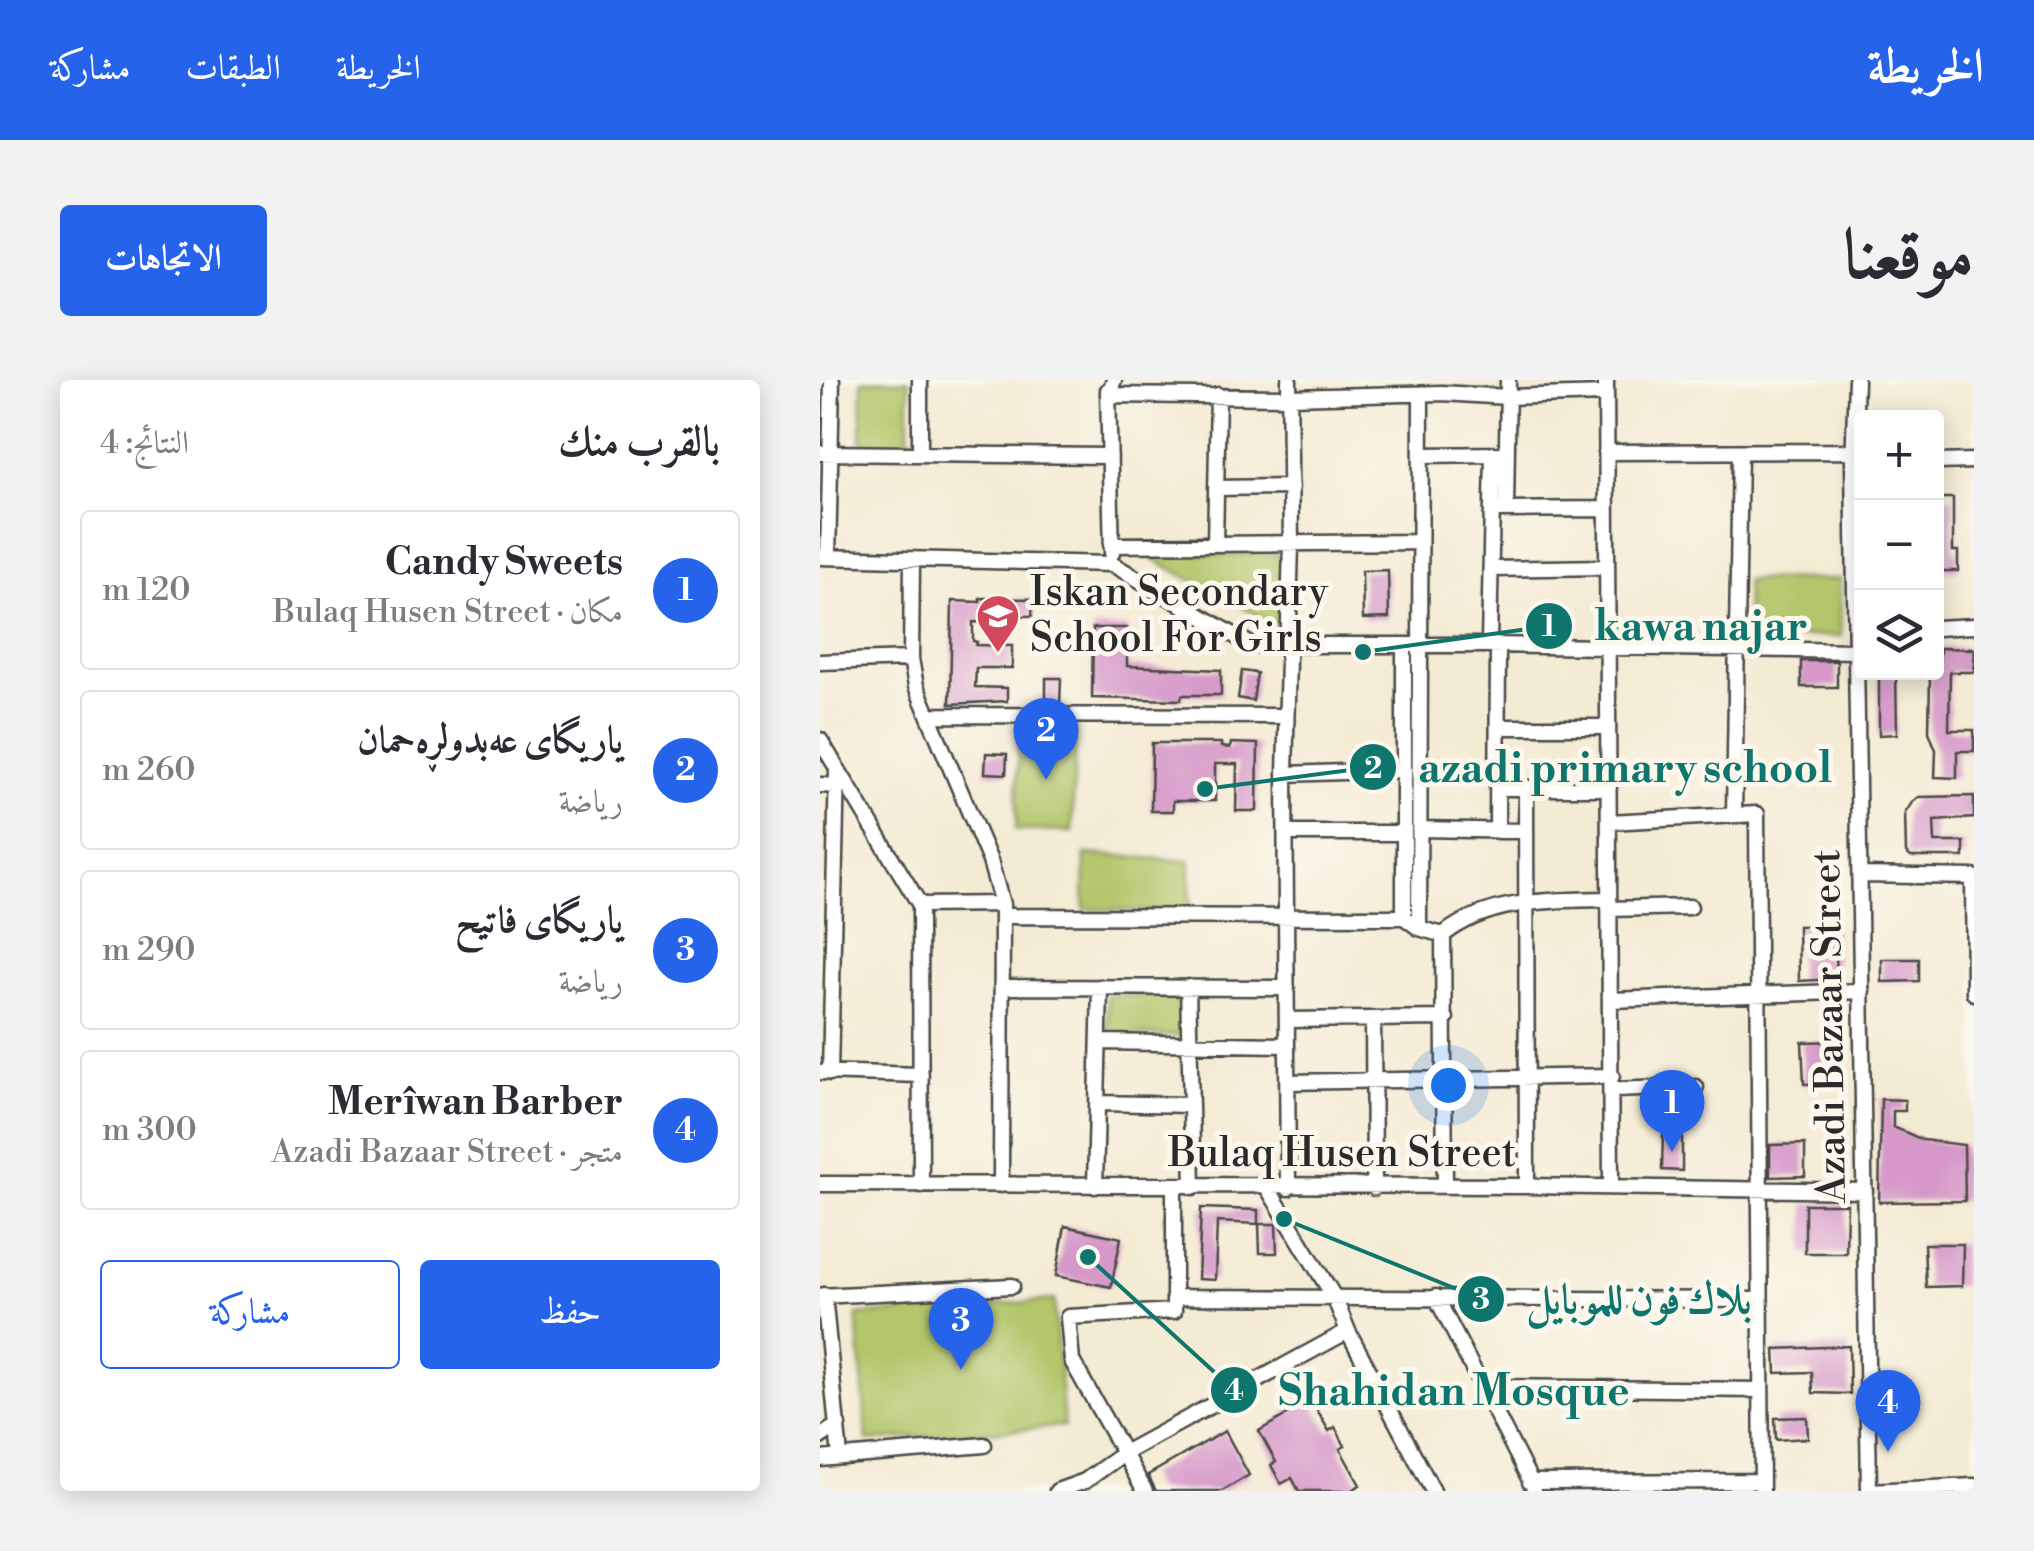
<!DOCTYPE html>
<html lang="ar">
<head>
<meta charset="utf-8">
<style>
  body { margin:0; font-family:"Libre Bodoni",Amiri,serif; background:#f2f2f3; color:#2b2b33; direction:rtl }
  .controls { position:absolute; right:30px; top:30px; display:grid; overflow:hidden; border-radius:10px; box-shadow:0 5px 25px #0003 }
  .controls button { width:90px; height:90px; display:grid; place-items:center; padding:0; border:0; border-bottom:2px solid #e1e1e2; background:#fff; color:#2b2b33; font:50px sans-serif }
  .you { position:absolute; left:628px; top:705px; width:35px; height:35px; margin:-25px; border:8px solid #fff; border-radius:50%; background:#1a73e8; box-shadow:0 0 0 15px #1a73e833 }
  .badge { display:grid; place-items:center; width:65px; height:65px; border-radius:50%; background:#2563eb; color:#fff; font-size:32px; font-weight:700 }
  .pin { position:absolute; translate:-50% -82px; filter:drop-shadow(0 2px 5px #0008) }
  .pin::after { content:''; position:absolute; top:52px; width:35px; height:30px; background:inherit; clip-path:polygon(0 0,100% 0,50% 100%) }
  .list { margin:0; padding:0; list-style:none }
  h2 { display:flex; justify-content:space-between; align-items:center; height:130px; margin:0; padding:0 40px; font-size:42px }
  h2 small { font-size:32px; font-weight:400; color:#7c7c81 }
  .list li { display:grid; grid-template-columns:65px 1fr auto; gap:30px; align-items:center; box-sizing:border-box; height:160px; margin:0 20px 20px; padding:0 20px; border:2px solid #e1e1e2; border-radius:10px }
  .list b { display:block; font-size:38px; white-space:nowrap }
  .list p { margin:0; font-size:32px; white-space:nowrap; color:#7c7c81 }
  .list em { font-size:32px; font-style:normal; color:#7c7c81 }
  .actions { display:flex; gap:20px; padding:30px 40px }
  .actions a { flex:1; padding:22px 0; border:2px solid #2563eb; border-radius:10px; text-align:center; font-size:35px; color:#2563eb }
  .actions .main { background:#2563eb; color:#fff }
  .icon { flex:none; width:55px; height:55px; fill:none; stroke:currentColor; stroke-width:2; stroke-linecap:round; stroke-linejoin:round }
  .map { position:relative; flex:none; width:1154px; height:1111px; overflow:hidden; direction:ltr; border-radius:10px }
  header { display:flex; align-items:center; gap:60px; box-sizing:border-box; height:140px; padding:0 50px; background:#2563eb; color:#fff }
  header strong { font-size:48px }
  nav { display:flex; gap:55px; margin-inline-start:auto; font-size:35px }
  .intro { display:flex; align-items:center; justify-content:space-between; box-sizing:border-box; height:240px; padding:0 60px }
  h1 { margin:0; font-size:70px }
  .button { padding:25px 45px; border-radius:10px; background:#2563eb; color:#fff; font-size:35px; font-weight:700 }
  main { display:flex; gap:60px; padding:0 60px }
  aside { flex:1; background:#fff; border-radius:10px; box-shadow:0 5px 25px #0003 }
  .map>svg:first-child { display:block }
  .green { fill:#b3c66a; stroke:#6f784a; stroke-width:2.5 }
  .building { fill:#d698c9 }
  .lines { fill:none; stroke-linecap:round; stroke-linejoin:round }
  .minor-casing { stroke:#494844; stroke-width:19 }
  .minor { stroke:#fff; stroke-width:14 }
  .labels { text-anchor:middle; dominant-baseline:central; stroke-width:10; stroke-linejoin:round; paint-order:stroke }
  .poi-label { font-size:40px; fill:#2b2b2b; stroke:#fbf7ec; text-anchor:start }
  .street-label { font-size:40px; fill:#2b2b2b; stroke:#fbf7ec }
  .leader { fill:none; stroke:#0f766e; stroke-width:4 }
  .callout-dot { fill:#0f766e; stroke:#fbf7ec; stroke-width:4 }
  .mark-label { font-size:30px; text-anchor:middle; font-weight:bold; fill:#fff }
  .callout-label { font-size:42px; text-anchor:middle; font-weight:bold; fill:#0f766e; stroke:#fbf7ec; stroke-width:10; stroke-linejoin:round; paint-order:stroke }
</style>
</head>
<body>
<header>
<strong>الخريطة</strong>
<nav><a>الخريطة</a><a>الطبقات</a><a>مشاركة</a></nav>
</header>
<div class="intro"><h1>موقعنا</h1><a class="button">الاتجاهات</a></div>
<main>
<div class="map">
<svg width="1154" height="1111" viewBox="0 0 1154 1111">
  <rect width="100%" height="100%" fill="#fbf7ec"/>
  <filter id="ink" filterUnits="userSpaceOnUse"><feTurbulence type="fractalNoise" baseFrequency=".01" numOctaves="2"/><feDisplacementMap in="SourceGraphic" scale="20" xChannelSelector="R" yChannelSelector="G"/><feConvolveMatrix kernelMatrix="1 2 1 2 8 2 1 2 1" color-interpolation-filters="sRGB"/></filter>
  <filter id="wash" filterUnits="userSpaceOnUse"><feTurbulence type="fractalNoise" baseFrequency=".0048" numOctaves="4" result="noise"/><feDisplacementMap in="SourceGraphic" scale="40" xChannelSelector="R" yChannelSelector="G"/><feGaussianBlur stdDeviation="2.25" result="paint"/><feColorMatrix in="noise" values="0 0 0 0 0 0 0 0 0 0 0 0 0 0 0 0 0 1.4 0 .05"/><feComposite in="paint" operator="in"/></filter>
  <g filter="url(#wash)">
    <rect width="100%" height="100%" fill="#f4ebd4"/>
    <path class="green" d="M42 0H89V66L41 62Z
      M321 173 462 174V248Z
      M1020 199 1021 256 927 257 926 200Z
      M199 348 256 350 252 452 196 450Z
      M265 474 370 481V532L264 529Z
      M287 615 356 616 364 622V656L287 654Z
      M234 920 244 1046 47 1061 37 935Z"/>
    <g id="blocks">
      <path class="building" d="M1116 118H1133V171H1138V191H1116Z
        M568 190 569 238 543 239 542 191Z
        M160 218 213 219 212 236 177 235V243L153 242V261L157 262 156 265 192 266V288H156L155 307 187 308V321L130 324 132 221 160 222Z
        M273 248H307V286L401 290V315H362L361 320 272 318Z
        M1120 268 1154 269V292H1130L1129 350H1154V371H1137V398L1115 397 1116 370 1109 352 1110 292H1116L1119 288Z
        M981 281H1017V307H981Z
        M422 291 437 293 433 321 418 318Z
        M1059 292H1076L1077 354 1059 355Z
        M226 298H241L240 325H226Z
        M332 363H401V367L410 368 411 363 438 364 437 431H416L417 384H395V421H353V431H331Z
        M166 373 187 374 186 394 165 393Z
        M1154 416V438L1114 441 1115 462H1144V477H1091L1086 473 1085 433 1093 421 1098 417Z
        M1015 545 1017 599 979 601 978 546Z
        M1062 579H1099V601L1062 602Z
        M1022 661 1020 689 1023 703 984 704 982 662Z
        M1061 719 1085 720V731H1073V747L1103 760 1144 765 1145 821 1059 822Z
        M843 753H862V791L842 790Z
        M985 764V796L950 797V765Z
        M985 824H1027L1026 873H985Z
        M381 828 438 830V844L397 842 395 900 378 899Z
        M439 844H456L457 873H440Z
        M245 846 301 858 291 907 236 896Z
        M1104 864H1143L1142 906 1106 907Z
        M1029 966 1030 1014 993 1013 992 992 956 993 955 969Z
        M488 1015 509 1051 515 1047 525 1066 520 1069 540 1105 530 1111H479L472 1098 461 1104 451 1085 456 1082 439 1051 468 1034 465 1028Z
        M987 1037 988 1058 956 1060 955 1038Z
        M405 1051 429 1095 402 1111H336L328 1095Z"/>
    </g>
  </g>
  <g filter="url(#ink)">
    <use href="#blocks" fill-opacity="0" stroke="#494844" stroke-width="2.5"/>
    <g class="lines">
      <g class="minor-casing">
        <path id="minor" d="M294 0 288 15 470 17 622 13 688 17 785 14
          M786 0 791 807
          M1036 0 1033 83 1049 1111
          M288 10 292 173
          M786 72 1034 71
          M0 73 290 76
          M100 74V0
          M601 75 680 74
          M1116 82 1154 81
          M396 108 471 107
          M677 130 786 129
          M686 130 688 0
          M395 164 398 15
          M291 165 600 162
          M0 177 292 184 431 265H669L1036 271
          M8 177 12 0
          M92 181 91 279 96 306 170 481 182 524 181 805
          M671 189 787 187
          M1116 248 1154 246
          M669 265 673 74
          M0 282 91 279
          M109 335 466 336
          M678 347H788
          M0 360 100 525 101 805
          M465 394 584 390
          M0 405 16 406
          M678 408H789
          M706 408 707 806
          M914 434 920 72
          M789 442 937 434 942 1111
          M599 449 705 451
          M677 451 678 266
          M466 453H584
          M1040 495 1154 497
          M1153 497 1154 613
          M100 525 182 524
          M789 529 870 527
          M183 536 584 537 599 548 623 555
          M584 537V267
          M599 548 601 14
          M623 555 625 806
          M623 555C669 518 734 520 789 519
          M182 607 467 608
          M368 607 373 807
          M791 620 1042 611
          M553 639 554 808
          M467 640 626 638
          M279 662 467 665
          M0 692 101 695
          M10 693 17 389
          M467 702 792 696
          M792 710 876 707
          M278 723 371 725
          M0 804 707 806 1045 811
          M275 806 280 607
          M447 807 514 917 528 951 613 1111
          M468 808 465 394 471 163 469 0
          M4 915 20 1077
          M0 916 192 906
          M354 917 940 920
          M616 917 714 1108
          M662 1007 941 1010
          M0 1057 18 1045
          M0 1079 164 1065
          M710 1102 942 1101
          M237 1111 265 1101 304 1073 528 951
          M325 1111 252 981 248 937 354 931V807
          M1049 1111 1154 1106"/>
      </g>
      <use href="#minor" class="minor"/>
    </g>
  </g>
  <defs>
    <g id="school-pin" transform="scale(2.25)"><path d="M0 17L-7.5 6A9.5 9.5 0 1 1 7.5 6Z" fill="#d1495b" stroke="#fbf7ec"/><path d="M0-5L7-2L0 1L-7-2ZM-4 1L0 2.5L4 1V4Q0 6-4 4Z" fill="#fff"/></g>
  </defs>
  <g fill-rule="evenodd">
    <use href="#school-pin" x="178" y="236"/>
  </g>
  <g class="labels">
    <g class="poi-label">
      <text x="210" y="213">Iskan Secondary<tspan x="210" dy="46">School For Girls</tspan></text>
    </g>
    <g class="street-label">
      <text transform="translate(1010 646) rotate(-91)">Azadi Bazaar Street</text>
      <text x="522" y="774">Bulaq Husen Street</text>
    </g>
  </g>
  <path class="leader" d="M543 272L729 246M385 409L553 387M464 839L661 919M268 877L414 1010"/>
  <g class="callout-dot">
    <circle cx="543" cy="272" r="10"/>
    <circle cx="385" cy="409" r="10"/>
    <circle cx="464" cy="839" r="10"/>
    <circle cx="268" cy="877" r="10"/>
    <circle cx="729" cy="246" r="25"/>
    <circle cx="553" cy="387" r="25"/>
    <circle cx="661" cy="919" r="25"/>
    <circle cx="414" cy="1010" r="25"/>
  </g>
  <g class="mark-label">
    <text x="729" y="256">1</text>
    <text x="553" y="398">2</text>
    <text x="661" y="929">3</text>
    <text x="414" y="1020">4</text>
  </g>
  <g class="callout-label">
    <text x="881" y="260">kawa najar</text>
    <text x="805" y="402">azadi primary school</text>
    <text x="819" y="933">بلاك فون للموبايل</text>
    <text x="634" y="1025">Shahidan Mosque</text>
  </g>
</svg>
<div class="controls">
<button>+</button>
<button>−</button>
<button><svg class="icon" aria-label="layers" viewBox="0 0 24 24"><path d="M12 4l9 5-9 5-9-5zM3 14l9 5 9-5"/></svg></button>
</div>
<div class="you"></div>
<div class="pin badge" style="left:852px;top:772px">1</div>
<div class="pin badge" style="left:226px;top:400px">2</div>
<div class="pin badge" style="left:141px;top:990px">3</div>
<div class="pin badge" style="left:1068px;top:1072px">4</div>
</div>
<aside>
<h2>بالقرب منك<small>النتائج: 4</small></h2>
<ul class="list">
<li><span class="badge">1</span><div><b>Candy Sweets</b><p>مكان · Bulaq Husen Street</p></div><em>120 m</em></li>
<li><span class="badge">2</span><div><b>یاریگای عەبدولڕەحمان</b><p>رياضة</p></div><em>260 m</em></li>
<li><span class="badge">3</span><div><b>یاریگای فاتیح</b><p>رياضة</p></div><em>290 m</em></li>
<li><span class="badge">4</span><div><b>Merîwan Barber</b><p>متجر · Azadi Bazaar Street</p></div><em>300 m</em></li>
</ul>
<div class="actions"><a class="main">حفظ</a><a>مشاركة</a></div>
</aside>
</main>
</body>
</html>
